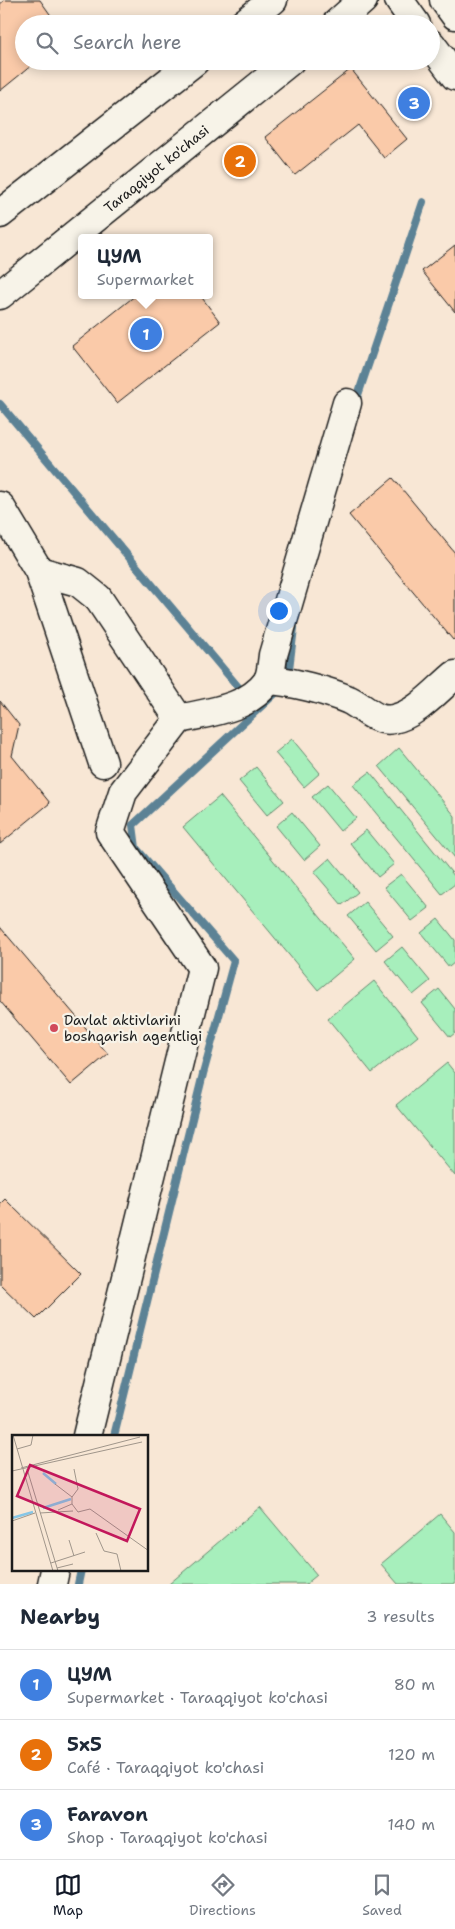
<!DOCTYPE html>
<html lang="en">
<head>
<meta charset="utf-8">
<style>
  body { margin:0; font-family:"Shantell Sans",sans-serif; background:#f6f6f7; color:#1f2937 }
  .you { position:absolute; left:278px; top:610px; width:18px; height:18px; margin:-12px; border:4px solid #fff; border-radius:50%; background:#1a73e8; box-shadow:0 0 0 8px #1a73e833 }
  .badge { display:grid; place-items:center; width:32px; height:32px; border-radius:50%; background:#111827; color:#fff; font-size:16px; font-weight:700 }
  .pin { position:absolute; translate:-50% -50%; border:2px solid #fff; box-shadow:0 1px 5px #0006 }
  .popup { position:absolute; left:78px; top:234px; width:135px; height:65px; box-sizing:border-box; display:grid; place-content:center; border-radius:5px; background:#fff; filter:drop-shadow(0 1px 4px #0005); font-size:16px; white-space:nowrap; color:#747a83 }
  .popup b { font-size:19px; color:#1f2937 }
  .popup::after { content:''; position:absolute; left:50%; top:100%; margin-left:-10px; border:10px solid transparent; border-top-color:#fff }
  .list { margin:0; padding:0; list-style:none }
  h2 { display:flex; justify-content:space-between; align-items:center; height:65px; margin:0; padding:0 20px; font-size:21px }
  h2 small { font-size:16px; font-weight:400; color:#747a83 }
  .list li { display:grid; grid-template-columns:32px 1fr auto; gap:15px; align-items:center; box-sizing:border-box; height:70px; padding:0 20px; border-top:1px solid #e0e1e3 }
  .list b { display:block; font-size:19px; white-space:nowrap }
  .list p { margin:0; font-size:16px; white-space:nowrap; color:#747a83 }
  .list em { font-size:16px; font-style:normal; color:#747a83 }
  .icon { flex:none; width:28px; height:28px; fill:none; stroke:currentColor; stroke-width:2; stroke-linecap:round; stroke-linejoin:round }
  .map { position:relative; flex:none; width:455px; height:1584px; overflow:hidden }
  .search { position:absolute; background:#fff; box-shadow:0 2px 12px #0003; left:15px; right:15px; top:15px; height:55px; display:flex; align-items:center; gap:12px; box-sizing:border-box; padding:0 18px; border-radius:28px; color:#747a83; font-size:19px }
  .sheet { height:275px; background:#fff }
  nav { display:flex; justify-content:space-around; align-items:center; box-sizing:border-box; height:70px; border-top:1px solid #e0e1e3; background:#fff; font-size:14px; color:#747a83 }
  nav a { display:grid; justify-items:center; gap:2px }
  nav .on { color:#111827 }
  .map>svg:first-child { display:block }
  .green { fill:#a7efbc; stroke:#62866c }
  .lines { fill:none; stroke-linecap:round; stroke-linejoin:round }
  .stream { stroke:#5c8295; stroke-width:8 }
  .building { fill:#facaa9; stroke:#1c1c1c }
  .minor-casing { stroke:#1c1c1c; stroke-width:31 }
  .minor { stroke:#f7f3e8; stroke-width:28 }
  .poi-dot { fill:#d1495b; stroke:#f7f3e8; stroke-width:2 }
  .labels { text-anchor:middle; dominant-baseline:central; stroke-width:4.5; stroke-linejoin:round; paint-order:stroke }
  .street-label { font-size:14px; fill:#1c1c1c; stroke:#f7f3e8 }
  .poi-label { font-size:14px; fill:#1c1c1c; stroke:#f7f3e8; text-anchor:start }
  .inset-river { fill:none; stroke:#86c6e6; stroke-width:2.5 }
  .inset-road { fill:none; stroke:#a0968b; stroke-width:1 }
  .view { fill:#c2185b; fill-opacity:0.15; stroke:#c2185b; stroke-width:2.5 }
  .inset-edge { fill:none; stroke:#1c1c1c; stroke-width:2.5 }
</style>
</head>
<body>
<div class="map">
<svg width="455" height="1584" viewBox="0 0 455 1584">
  <rect width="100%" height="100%" fill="#f8e7d5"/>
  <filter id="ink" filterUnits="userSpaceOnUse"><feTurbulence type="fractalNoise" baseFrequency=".02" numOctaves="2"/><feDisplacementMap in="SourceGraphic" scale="10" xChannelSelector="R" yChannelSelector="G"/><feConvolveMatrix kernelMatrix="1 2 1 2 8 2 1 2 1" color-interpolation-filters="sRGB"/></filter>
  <g filter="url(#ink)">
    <path class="green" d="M292 739 320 773 304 787 275 753Z
      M399 748 455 816V858L379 766Z
      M256 767 284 801 267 815 239 781Z
      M370 772 455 877V884L442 894 353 785Z
      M328 784 356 818 340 831 312 797Z
      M220 796 355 959 318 990 183 827Z
      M292 812 320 846 304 860 276 826Z
      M366 830 394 864 378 877 350 843Z
      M330 858 358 892 342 905 314 872Z
      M401 874 429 908 412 921 384 887Z
      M365 902 393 936 376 950 348 916Z
      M438 919 455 940V962L449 967 421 933Z
      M402 947 430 981 413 995 385 961Z
      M374 981 418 1036 372 1073 328 1019Z
      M439 989 455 1009V1033L450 1037 422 1003Z
      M447 1063 455 1073V1176L396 1105Z
      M260 1507 317 1575 306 1584H169Z
      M440 1514 455 1532V1584H398L381 1564Z"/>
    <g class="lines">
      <path class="stream" d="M0 404 245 695
        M355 404 423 202
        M288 677 294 628
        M114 1436 203 1074 234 961 136 848 133 825 281 688
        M78 1584 81 1570"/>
    </g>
    <path class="building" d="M5 0H40L57 24H24V61H37L0 91V4Z
      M351 69 407 139 384 158 358 125 295 175 265 137Z
      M455 245V312L422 271Z
      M136 295H200L220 322 117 403 72 346Z
      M393 478 455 553V638L453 640 349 515Z
      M0 701 19 725 12 756 50 803 0 844Z
      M0 927 108 1054 71 1085 0 1001Z
      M5 1199 81 1274 36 1319 0 1284V1204Z"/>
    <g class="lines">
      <g class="minor-casing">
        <g id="minor">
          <path d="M399 0 416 24"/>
          <path d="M444 0 455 15"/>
          <path d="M243 24 273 0"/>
          <path d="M336 24 363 0"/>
          <path d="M431 44 455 76"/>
          <path d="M0 214 195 61"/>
          <path id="s1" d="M0 295 290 61"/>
          <path d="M0 506 39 571 103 763"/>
          <path d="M39 571 78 582 98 598 179 719 123 792 110 832 202 968 87 1436"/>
          <path d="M268 680C291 681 328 691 349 700 364 707 376 723 393 719 416 715 438 689 455 675"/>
          <path d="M179 719C210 712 247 709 267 682 271 676 272 663 273 655L347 403"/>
          <path d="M52 1584 55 1570"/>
        </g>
      </g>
      <use href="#minor" class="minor"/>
    </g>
  </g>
  <circle class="poi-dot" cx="54" cy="1028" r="5"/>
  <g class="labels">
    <g class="street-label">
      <text stroke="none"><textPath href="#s1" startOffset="201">Taraqqiyot ko'chasi</textPath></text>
    </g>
    <g class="poi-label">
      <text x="64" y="1020">Davlat aktivlarini<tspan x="64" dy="16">boshqarish agentligi</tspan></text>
    </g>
  </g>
  <g transform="translate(12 1435)">
    <rect width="136" height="136" fill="#f8e7d5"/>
    <path class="inset-river" d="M31 38 44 49M31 73 59 64M0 83 21 77"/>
    <path class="inset-road" d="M1 0 41 136M5 14 19 10 21 0M9 33 128 2M15 34 46 136M0 36 130 7M43 49 60 62V69M60 62 66 54 62 34M46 75 60 69 66 77 78 74 137 116M28 78 61 76M0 86 23 78M84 98 92 116 105 119 109 136M57 105 62 121M39 128 73 117M45 133 61 129"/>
    <path class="view" d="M18 30 128 74 115 106 5 61Z"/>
    <rect width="136" height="136" class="inset-edge"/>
  </g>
</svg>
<div class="you"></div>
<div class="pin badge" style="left:146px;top:334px;background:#3f7fe0">1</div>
<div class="popup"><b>ЦУМ</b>Supermarket</div>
<div class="pin badge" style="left:240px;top:161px;background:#e8710a">2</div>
<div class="pin badge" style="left:414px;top:103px;background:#3f7fe0">3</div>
<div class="search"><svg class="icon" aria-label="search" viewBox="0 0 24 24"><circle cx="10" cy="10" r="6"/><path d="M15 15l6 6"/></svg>Search here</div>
</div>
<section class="sheet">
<h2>Nearby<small>3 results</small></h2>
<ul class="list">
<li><span class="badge" style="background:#3f7fe0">1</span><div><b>ЦУМ</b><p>Supermarket · Taraqqiyot ko'chasi</p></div><em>80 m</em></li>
<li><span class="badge" style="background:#e8710a">2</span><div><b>5x5</b><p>Café · Taraqqiyot ko'chasi</p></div><em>120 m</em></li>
<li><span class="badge" style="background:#3f7fe0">3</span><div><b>Faravon</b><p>Shop · Taraqqiyot ko'chasi</p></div><em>140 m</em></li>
</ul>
</section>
<nav>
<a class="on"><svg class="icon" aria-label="map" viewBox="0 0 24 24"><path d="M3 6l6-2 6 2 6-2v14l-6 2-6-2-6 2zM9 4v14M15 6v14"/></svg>Map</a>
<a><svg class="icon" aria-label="directions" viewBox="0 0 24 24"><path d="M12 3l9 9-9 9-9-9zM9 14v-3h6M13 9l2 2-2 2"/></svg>Directions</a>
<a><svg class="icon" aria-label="saved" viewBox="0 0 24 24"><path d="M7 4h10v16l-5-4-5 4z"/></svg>Saved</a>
</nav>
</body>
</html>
